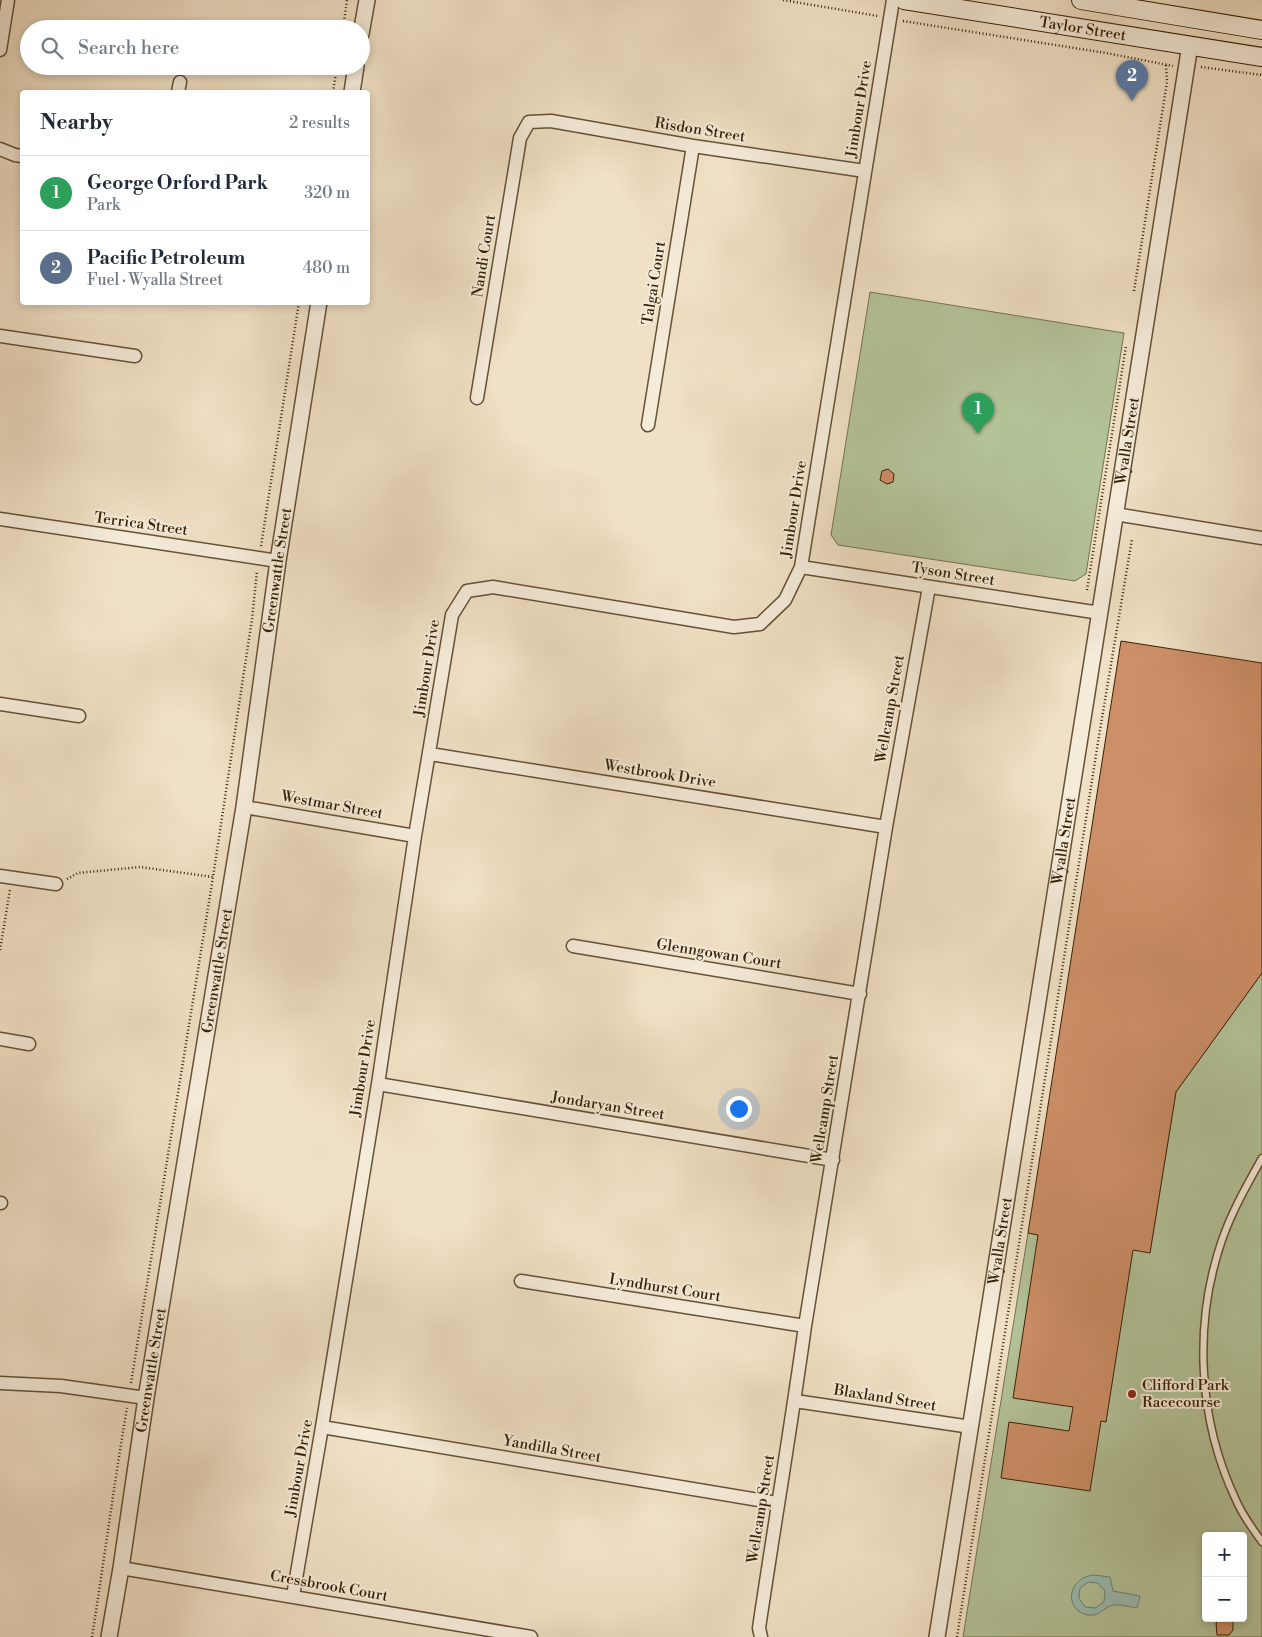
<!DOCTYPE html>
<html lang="en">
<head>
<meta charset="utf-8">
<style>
  body { margin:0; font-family:"Libre Bodoni",serif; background:#f2f2f3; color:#1f2937 }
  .controls { position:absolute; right:15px; bottom:15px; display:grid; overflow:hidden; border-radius:5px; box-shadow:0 2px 8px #0003 }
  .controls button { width:45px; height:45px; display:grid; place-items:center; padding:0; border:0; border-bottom:1px solid #e0e1e3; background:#fff; color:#1f2937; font:25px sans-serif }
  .you { position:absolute; left:738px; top:1108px; width:18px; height:18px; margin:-12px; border:4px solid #fff; border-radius:50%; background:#1a73e8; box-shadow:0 0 0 8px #1a73e833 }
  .badge { display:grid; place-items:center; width:32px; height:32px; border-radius:50%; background:#db2777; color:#fff; font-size:16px; font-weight:700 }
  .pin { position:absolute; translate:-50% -41px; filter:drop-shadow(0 1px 2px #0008) }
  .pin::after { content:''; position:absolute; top:26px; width:18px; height:15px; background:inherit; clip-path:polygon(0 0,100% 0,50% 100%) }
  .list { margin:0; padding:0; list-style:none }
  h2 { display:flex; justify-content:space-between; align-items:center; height:65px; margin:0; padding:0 20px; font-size:21px }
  h2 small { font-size:16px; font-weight:400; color:#747a83 }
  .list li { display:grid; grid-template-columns:32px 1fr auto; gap:15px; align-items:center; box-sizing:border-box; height:75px; padding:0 20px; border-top:1px solid #e0e1e3 }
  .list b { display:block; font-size:19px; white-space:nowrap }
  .list p { margin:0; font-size:16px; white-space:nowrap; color:#747a83 }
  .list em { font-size:16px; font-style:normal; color:#747a83 }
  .icon { flex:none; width:28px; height:28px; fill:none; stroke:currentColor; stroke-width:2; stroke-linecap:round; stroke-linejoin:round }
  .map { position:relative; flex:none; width:1262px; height:1637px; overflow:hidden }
  .search { position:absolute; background:#fff; box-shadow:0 2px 8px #0003; left:20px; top:20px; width:350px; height:55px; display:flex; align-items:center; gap:12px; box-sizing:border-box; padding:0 18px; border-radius:28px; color:#747a83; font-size:19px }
  .panel { position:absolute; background:#fff; box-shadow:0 2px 8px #0003; left:20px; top:90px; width:350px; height:215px; border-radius:5px }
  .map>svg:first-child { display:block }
  .green { fill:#b4c399; stroke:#76724f; fill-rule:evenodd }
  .water { fill:#9abdb3; stroke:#727f6d; fill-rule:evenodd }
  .building { fill:#cd8f67; stroke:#372105 }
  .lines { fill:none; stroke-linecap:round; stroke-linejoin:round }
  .service-casing { stroke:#655135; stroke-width:9 }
  .minor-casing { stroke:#655135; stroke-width:15 }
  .tertiary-casing { stroke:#655135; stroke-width:18 }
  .secondary-casing { stroke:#372105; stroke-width:20 }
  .path { stroke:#372105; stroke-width:2.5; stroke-dasharray:1 2.5; stroke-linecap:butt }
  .service { stroke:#f5ebd9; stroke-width:6 }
  .minor { stroke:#f5ebd9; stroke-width:12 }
  .tertiary { stroke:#f5ebd9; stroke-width:15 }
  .secondary { stroke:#f5ebd9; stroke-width:18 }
  .poi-dot { fill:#8f2418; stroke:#f5ebd9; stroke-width:2 }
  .labels { text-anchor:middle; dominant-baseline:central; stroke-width:4; stroke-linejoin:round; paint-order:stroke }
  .street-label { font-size:15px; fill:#372105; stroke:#f5ebd9 }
  .poi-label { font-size:15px; fill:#372105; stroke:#f5ebd9; text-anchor:start }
</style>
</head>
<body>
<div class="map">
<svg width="1262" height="1637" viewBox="0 0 1262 1637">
  <rect width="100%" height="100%" fill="#f0e0c5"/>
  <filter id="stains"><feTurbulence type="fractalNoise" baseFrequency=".004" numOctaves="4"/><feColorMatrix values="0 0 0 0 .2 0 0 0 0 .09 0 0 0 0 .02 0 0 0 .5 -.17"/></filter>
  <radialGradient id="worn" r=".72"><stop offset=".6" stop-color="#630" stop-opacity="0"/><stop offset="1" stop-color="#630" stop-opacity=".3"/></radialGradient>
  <path class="green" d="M870 292 1124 333 1086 574 1075 581 838 545 831 535Z
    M1262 973V1637H963L1028 1233 1150 1252 1176 1092ZM1206 1536H1243V1618H1206Z"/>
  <path class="water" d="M1094 1575 1110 1577 1113 1591 1140 1596 1137 1608C1130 1607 1121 1604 1114 1605 1104 1606 1100 1617 1089 1615 1064 1612 1066 1578 1094 1575ZM1088 1582 1098 1583 1105 1591 1104 1602 1095 1608 1085 1607 1079 1598 1080 1588Z"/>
  <path class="building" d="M888 469 894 474 893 482 887 484 880 480 882 471Z
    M1121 641 1262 663V973L1176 1092 1150 1253 1133 1250 1106 1422 1101 1421 1090 1491 1001 1478 1009 1422 1069 1431 1073 1407 1013 1398 1038 1235 1028 1233Z
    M1221 1618H1229L1233 1622V1630L1229 1635H1217L1216 1623Z"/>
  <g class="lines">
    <g class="service-casing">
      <path id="service" d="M1262 1158C1247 1185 1232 1211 1222 1240 1193 1324 1198 1420 1236 1500 1242 1515 1253 1529 1262 1542"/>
    </g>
    <g class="minor-casing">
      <path id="minor" d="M0 50 8 0
        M178 92 180 82
        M0 149 15 155 22 156
        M0 336 135 356
        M477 398 520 138 529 122 551 121 693 146 865 171
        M648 425 693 146
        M1115 514 1262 538
        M0 519 278 561
        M801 567 1100 613
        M0 704 79 716
        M430 754 886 827
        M244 807 415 836
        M0 876 56 884
        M573 946 860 994
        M0 1039 29 1044
        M378 1084 833 1160
        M0 1203H1
        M521 1281 805 1326
        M0 1383 61 1386 146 1398
        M795 1401 971 1427
        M322 1427 777 1503
        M121 1568 531 1637
        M293 1596 322 1427 378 1084 415 836 452 615 467 591 493 587 734 627 760 624 785 600 801 567 893 0
        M761 1637 759 1628C774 1527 791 1427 805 1326L886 827 929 587"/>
    </g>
    <g class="tertiary-casing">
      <g id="tertiary">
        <path d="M361 34 367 0"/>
        <path d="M352 92 356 66"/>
        <path id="s1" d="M109 1637 121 1568 146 1398 244 807 278 561 319 302"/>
        <path id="s2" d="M937 1637 1190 45"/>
      </g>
    </g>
    <g class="secondary-casing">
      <g id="secondary">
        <path id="s3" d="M904 0 1262 57"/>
        <path d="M1081 0 1262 30"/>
      </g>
    </g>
    <path class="path" d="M783 0 878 16
      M903 21 1106 53 1173 66
      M343 29 347 0
      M1201 67 1262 75
      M333 92 337 66
      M1134 291 1167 82 1166 65
      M261 546 299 302
      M1087 590 1126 346
      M67 879 78 873 140 867 213 877
      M0 950 10 890
      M131 1383 213 877 252 619 257 571
      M92 1637C104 1561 114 1484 127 1408
      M957 1637 1099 736 1132 539"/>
    <use href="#service" class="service"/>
    <use href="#minor" class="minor"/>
    <use href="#tertiary" class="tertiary"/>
    <use href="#secondary" class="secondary"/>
  </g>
  <circle class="poi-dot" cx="1132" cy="1394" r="5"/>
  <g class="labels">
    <g class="street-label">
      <text stroke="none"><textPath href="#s3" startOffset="181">Taylor Street</textPath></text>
      <text transform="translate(859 109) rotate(-81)">Jimbour Drive</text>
      <text transform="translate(700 130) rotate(9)">Risdon Street</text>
      <text transform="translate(484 256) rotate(-81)">Nandi Court</text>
      <text transform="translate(654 283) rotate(-81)">Talgai Court</text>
      <text stroke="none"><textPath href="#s2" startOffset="1211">Wyalla Street</textPath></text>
      <text transform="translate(794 509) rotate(-81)">Jimbour Drive</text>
      <text transform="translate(141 524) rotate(8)">Terrica Street</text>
      <text stroke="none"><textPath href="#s1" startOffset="1080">Greenwattle Street</textPath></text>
      <text transform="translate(953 574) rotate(9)">Tyson Street</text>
      <text transform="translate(427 668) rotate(-81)">Jimbour Drive</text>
      <text transform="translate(890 709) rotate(-80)">Wellcamp Street</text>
      <text transform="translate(660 774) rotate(9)">Westbrook Drive</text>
      <text transform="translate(332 805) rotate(10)">Westmar Street</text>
      <text stroke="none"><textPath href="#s2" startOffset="806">Wyalla Street</textPath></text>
      <text transform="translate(719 954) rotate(9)">Glenngowan Court</text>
      <text stroke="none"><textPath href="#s1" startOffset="675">Greenwattle Street</textPath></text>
      <text transform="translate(363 1068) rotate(-81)">Jimbour Drive</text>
      <text transform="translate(608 1106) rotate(9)">Jondaryan Street</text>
      <text transform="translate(825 1109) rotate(-81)">Wellcamp Street</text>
      <text stroke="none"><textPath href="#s2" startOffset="401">Wyalla Street</textPath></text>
      <text transform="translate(665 1288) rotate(9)">Lyndhurst Court</text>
      <text stroke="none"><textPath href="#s1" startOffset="270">Greenwattle Street</textPath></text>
      <text transform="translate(885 1398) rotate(9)">Blaxland Street</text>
      <text transform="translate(552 1449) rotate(10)">Yandilla Street</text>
      <text transform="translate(299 1468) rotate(-80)">Jimbour Drive</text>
      <text transform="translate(761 1509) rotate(-81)">Wellcamp Street</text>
      <text transform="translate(329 1586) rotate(10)">Cressbrook Court</text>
    </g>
    <g class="poi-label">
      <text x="1142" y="1385">Clifford Park<tspan x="1142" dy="17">Racecourse</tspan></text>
    </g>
  </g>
  <rect width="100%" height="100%" filter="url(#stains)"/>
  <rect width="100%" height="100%" fill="url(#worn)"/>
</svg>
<div class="controls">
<button>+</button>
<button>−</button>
</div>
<div class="you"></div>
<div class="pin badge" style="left:978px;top:434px;background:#2e9e5b">1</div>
<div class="pin badge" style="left:1132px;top:101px;background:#5c6f8a">2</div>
<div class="search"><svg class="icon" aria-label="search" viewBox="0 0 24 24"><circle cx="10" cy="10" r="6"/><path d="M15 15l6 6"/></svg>Search here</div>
<section class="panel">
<h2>Nearby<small>2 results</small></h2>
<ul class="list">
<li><span class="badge" style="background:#2e9e5b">1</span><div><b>George Orford Park</b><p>Park</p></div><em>320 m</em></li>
<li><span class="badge" style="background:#5c6f8a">2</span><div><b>Pacific Petroleum</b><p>Fuel · Wyalla Street</p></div><em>480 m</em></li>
</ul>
</section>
</div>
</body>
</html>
